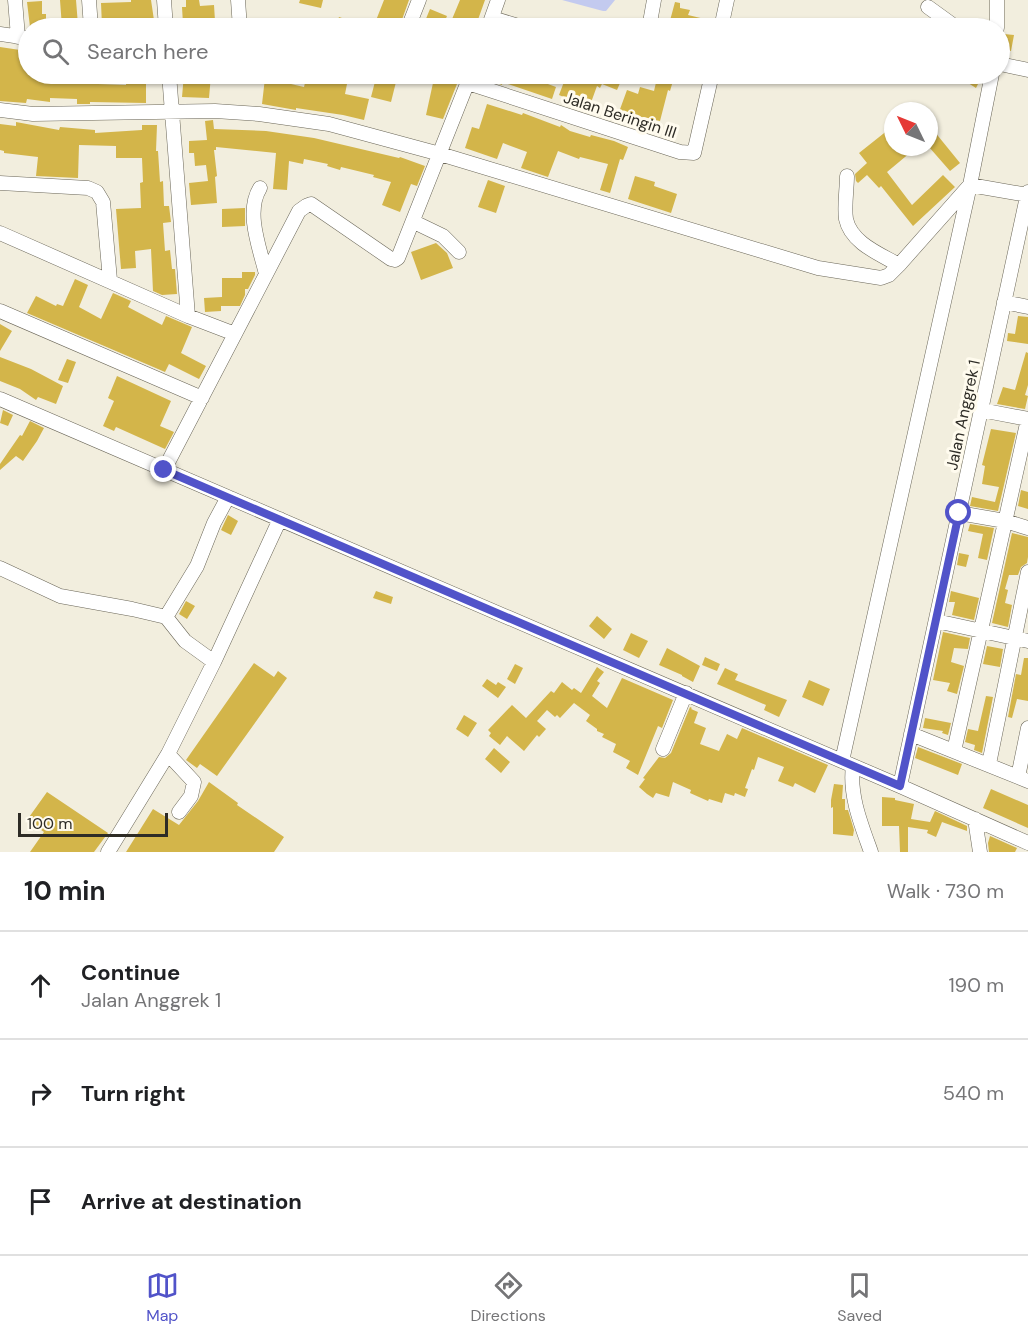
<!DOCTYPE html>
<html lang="en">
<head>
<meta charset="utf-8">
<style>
  body { margin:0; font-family:"DM Sans",sans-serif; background:#f2f2f2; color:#202124 }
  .compass { position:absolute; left:884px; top:102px; width:54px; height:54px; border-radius:50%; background:#fff; box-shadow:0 2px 4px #0004; rotate:313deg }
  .scale { position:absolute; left:18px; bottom:15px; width:150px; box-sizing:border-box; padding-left:6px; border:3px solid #2e2c26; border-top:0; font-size:16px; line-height:21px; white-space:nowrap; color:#2e2c26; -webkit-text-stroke:4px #fffbee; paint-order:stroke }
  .stop { position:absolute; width:18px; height:18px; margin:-14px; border:4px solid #5153c9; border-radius:50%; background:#fff }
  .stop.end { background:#5153c9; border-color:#fff; box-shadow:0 2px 6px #0008 }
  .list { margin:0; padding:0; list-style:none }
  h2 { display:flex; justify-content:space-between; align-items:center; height:78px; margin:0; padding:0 24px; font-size:26px }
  h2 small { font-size:20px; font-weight:400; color:#757577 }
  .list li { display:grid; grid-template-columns:39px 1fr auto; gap:18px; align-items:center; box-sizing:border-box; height:108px; padding:0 24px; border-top:2px solid #e0e0e0 }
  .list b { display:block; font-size:22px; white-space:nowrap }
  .list p { margin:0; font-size:20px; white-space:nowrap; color:#757577 }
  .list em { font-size:20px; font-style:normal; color:#757577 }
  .icon { flex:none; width:33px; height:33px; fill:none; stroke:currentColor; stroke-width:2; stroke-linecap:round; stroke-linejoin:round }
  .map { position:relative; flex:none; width:1028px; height:852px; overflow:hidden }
  .search { position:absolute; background:#fff; box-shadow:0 2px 4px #0004; left:18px; right:18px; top:18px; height:66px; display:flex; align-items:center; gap:15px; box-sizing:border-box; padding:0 21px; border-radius:33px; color:#757577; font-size:22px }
  .sheet { height:402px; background:#fff }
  nav { display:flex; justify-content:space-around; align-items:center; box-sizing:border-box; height:84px; border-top:2px solid #e0e0e0; background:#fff; font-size:16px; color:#757577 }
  nav a { display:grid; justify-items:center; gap:3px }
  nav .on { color:#5153c9 }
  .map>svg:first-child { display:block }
  .water { fill:#c3caef }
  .building { fill:#d3b54a }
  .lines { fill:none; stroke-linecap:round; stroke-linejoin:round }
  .minor-casing { stroke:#6a6658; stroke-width:15 }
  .minor { stroke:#fff; stroke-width:14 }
  .route { stroke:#5153c9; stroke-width:8 }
  .labels { text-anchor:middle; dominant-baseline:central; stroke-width:6; stroke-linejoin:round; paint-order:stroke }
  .street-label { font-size:16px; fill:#2e2c26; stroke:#fffbee }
</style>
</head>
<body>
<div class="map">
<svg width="1028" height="852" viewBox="0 0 1028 852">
  <rect width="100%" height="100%" fill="#f2eede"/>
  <path class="water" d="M562 0H615L606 11H603Z"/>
  <path class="building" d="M60 0H76L78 25 62 27Z
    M131 0H151L155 27 131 28 130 25 102 26 101 3 131 2Z
    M186 0H199L200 6 214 5 215 21 183 24 182 7H186Z
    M300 0H323L321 8 299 3Z
    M384 0H409L399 28H373Z
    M460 0H485L475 28H463L450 24Z
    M42 1V14H46V26L30 27 27 2Z
    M675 2 680 3V8L690 10 688 15 713 21 712 28H699L677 23 676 28H668Z
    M430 9 447 16 442 28H430L423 26Z
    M339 17 369 27V28H335Z
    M1004 34 1014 35 1011 51 1001 49Z
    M0 47 20 50V48H28L30 75 57 78 58 74H95L94 79H98V84L126 85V83H146V103L90 102V104H77V99L50 98V102L27 99 26 103 0 101Z
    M184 74 211 75 209 98 182 97Z
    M307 74H349L345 94 369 99 364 120 343 115 296 108V110L262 104 265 78 304 87Z
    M377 74H398L391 102 371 97Z
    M410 74H461L443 119 426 115 433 83Z
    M491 74 504 75 502 85 489 80Z
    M509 74H521L556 87 552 99 505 83Z
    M567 74H624L617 90 602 84 600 88 597 86 589 108 559 95Z
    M658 74H675L670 91 668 90 660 121 619 112 627 90 638 94 640 87 654 91Z
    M969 74H983L976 88 965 81Z
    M487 104 522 115 523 113 560 127 561 125 570 131 590 137 591 135 614 141 628 147 623 160 620 159 610 193 600 190 608 164 580 157 579 159 558 151 548 177 521 168 527 152 503 143 497 159 465 148 472 127 479 129Z
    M213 120 214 129 266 131 314 138 399 158 400 157 425 166 417 186 411 184 400 212 382 205 391 182 373 177 374 175 341 167 340 170 327 166 328 164 304 159 303 164 289 161 287 190 273 189 276 153 216 147V150H214L217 176 215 177 217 203 191 205 189 183 208 181 206 165 195 166 194 153H189V141L207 140 205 121Z
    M16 122 59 130 60 127 95 130V133L142 130V125H157L156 151H158L160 182 163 181 164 206H169L171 222 163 223 165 251 170 250 172 269H175L177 294 162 295 153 291 151 249 135 251 136 268 121 269 116 209 141 208 140 183 143 182 142 158H116V146L79 145 78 178 36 176 38 157 4 153V151L0 150V124L16 126Z
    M893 126V147H917L887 172 912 205 943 175 955 187 913 226 881 186 879 188 867 175 858 183 856 181 855 174 867 163 859 153Z
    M934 131 960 163 950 171 929 147V135Z
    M635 176 655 182 654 186 677 194 671 213 628 199Z
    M488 180 505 186 496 213 478 207Z
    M245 208V226L222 227V209Z
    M436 243 447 253 453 268 421 280 411 252Z
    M242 272H255V275L248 289H245V295L240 306H221V311L205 312 204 298 222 297V278H242Z
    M75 279 88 285 79 307 101 319 113 293 131 301 128 307 162 325 166 316 192 327 181 353 206 366 199 379 169 364 165 372 27 313 36 296 56 306 57 304 63 306Z
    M1018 316 1028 317V344L1007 341 1008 333 1015 334Z
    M0 324 12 331 0 351Z
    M1026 352 1028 353V385L1025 395 1028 396 1025 409 997 404 1003 387 1015 390Z
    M0 357 31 369 63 386 56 404 38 397 36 400 20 389 0 381Z
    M67 359 76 362 68 383 58 380Z
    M117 376 171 401 160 426 174 432 165 449 116 427 114 431 103 426 114 401 108 398Z
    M3 410 13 415 8 426 0 423Z
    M30 421 44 428 37 441 23 461 16 456 0 470V464L20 435 22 436Z
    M991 429 1016 433 998 511 970 506 972 497 995 502 999 487 982 484 985 466 982 465Z
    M1021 490 1028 492V509L1018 506Z
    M228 515 238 521 231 535 221 530Z
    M970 524 994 528 987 560 978 558 983 534 968 531Z
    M1012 533 1028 537V557L1027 563 1021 567 1018 575H1009L1005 589 1008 590 1005 603 1012 605 1008 627 992 623Z
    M959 553 969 555 966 567 957 565Z
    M376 591 393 597 391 604 373 598Z
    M951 591 979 598 974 620 952 615 955 602H949Z
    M186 601 195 606 187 619 179 614Z
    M597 616 612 629 604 639 589 626Z
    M943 632 970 638 968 649 954 648 951 662 964 666 957 694 947 691 950 683 933 680Z
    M631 633 648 641 639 658 623 650Z
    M987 646 1003 649 1000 667 983 664Z
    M667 648 700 666 693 682 682 676V675L659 665Z
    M705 657 720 664 717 671 702 665Z
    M1024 658H1028V701L1017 699 1012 718 1008 717 1016 674 1021 675Z
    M254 663 274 677 278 671 287 678 217 776 200 764 197 768 186 760Z
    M515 664 523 668 515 684 507 679Z
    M597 667 604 672 597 681 600 683 592 696 607 708 622 678 673 700 662 728 658 726 638 775 626 768 630 761 613 752 616 744 602 737 604 734 597 731V729L586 721 590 715 574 703 560 718 557 715 555 717 547 710 537 721 546 729 539 737 537 735 524 751 507 736 500 745 489 736 491 733 488 730 512 705 526 718 551 691 554 693 562 682 572 690 574 688 581 693Z
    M725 668 738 674 735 680 787 700 779 717 764 710 766 705 717 684Z
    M487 679 496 685 498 682 506 687 498 698 482 686Z
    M809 680 830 689 823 706 802 697Z
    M986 696 993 697 982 753 974 750 975 745 965 742 968 729 978 731Z
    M690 707 692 708 691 709 698 712 694 723 706 728 700 744 719 751 727 734 737 739 742 728 828 765 815 793 795 783 793 787 778 781 784 767 758 757 754 770 752 769 745 788 748 789 745 797 735 793 734 796 725 793 722 803 709 799 708 801 690 793 691 790 673 782 669 797 656 793 653 798 647 794 639 787 645 779 643 778 659 757 665 758 671 753Z
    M464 715 477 723 468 737 456 729Z
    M925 718 951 723 948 735 942 733 943 731 923 728Z
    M918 747 962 764 958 775 915 758Z
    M494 748 510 762 501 773 485 759Z
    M209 782 238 803 237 805 284 837 274 852H126L153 809 179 825 198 801Z
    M834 784 843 785 842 799H845V810H848L854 830 853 836 833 834V807L831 808V800Z
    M991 789 1028 805V828L983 808Z
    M47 792 108 833 94 852H30L44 832 27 820Z
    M882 797 895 798V800L914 804 911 819 930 822 935 811 967 826V831L942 822 936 837 927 833 928 830 908 827V852H900L899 826H882Z
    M990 836 1017 848 1015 852H989L988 843Z"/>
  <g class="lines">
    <g class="minor-casing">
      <path id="minor" d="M15 0 18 37
        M89 0 91 28
        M164 0 166 28
        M238 0 240 28
        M928 7 957 28
        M492 18 525 28
        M408 28 419 0
        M488 28 498 0
        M649 28 654 0
        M721 28 727 0
        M997 28V0
        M0 34 28 38
        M1000 64 1028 70
        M468 83 680 152 694 153 712 74
        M0 110 33 114 215 111 259 114 329 124 440 154 818 268 881 278 889 275 899 265 970 185 1028 195
        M847 176C847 189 844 206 846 219 851 243 880 254 899 265
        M0 183 88 188 97 192 103 202 110 280
        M260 188C245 212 260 249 266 274
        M414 222 443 236 459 252
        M0 233 188 316
        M1004 302 1028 307
        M0 311 202 398
        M235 334 299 211 306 206 311 204 391 259 395 260 398 258 471 74
        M0 399 900 786 1028 843
        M981 410 1028 419
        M164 470 235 334 188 316 169 74
        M959 513 1005 521 1028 528
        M0 568 60 596 132 609 166 617 185 641 214 662
        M166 617 197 566 214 523 228 497
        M936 621 1028 641
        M911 734 1028 781
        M663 749 686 693
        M954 751 1028 419
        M168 754 194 782 191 796 179 812
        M842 761 970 185 992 74
        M989 764 1028 572
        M853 766C849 795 861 824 871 852
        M1018 777 1028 728
        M900 786 1028 192
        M975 819 980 852
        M108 852 168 754 214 662 280 519"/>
    </g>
    <use href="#minor" class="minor"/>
  </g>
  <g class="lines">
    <path class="route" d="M164 470 900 786 959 513"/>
  </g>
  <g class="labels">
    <g class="street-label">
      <text transform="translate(620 115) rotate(18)">Jalan Beringin III</text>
      <text transform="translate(963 415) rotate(-78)">Jalan Anggrek 1</text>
    </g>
  </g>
</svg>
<svg class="compass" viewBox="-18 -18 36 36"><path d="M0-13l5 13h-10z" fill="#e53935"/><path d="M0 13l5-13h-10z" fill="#757577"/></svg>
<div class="scale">100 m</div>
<div class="stop" style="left:959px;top:513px"></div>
<div class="stop end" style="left:164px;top:470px"></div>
<div class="search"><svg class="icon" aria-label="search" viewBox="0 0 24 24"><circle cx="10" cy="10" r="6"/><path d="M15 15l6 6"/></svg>Search here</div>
</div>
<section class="sheet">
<h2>10 min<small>Walk · 730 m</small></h2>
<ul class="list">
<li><svg class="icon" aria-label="ahead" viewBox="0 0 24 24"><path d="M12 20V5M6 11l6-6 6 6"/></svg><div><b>Continue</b><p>Jalan Anggrek 1</p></div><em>190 m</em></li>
<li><svg class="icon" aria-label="right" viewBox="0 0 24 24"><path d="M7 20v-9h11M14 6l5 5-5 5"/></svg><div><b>Turn right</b></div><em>540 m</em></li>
<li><svg class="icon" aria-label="arrive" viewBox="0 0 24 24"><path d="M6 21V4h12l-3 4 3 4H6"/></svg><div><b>Arrive at destination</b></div></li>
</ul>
</section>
<nav>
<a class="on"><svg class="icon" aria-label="map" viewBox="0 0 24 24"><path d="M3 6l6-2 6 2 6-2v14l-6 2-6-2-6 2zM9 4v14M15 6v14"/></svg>Map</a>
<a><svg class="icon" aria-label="directions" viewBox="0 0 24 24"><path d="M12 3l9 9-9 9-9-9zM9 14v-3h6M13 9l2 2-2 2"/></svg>Directions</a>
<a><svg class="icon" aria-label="saved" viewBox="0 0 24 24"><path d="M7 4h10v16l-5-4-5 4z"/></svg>Saved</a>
</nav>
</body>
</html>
